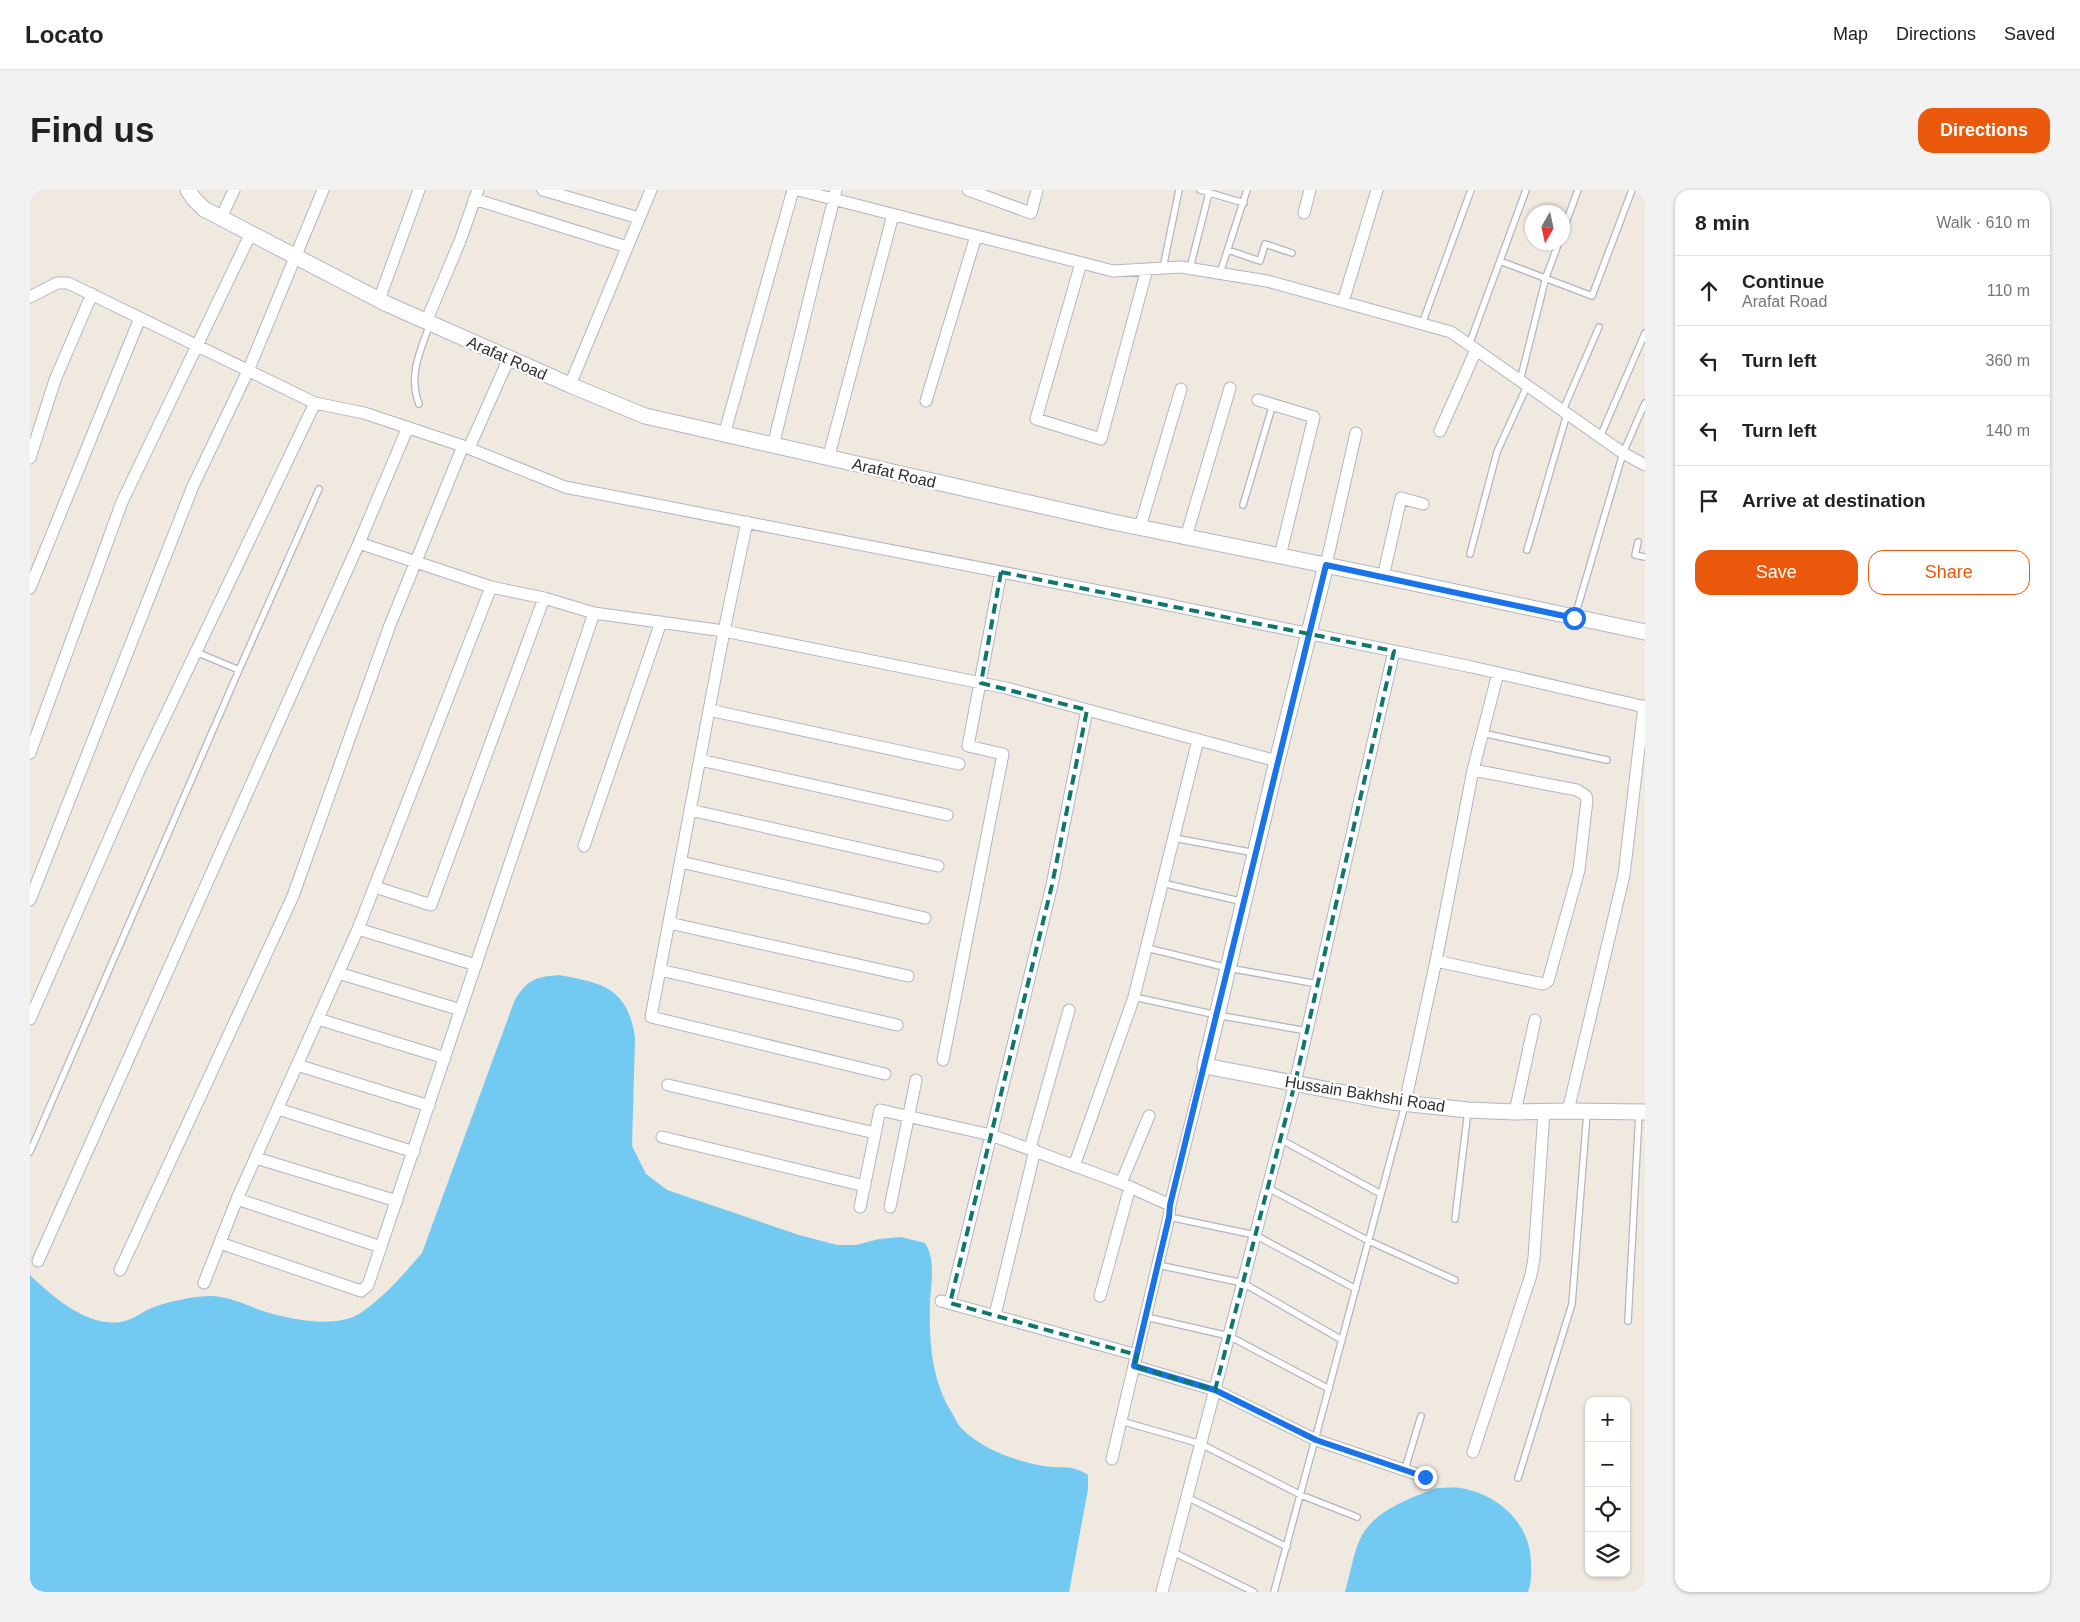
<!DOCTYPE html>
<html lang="en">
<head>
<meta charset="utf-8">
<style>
  body { margin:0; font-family:Arial,sans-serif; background:#f2f2f2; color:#222 }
  .controls { position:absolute; right:15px; bottom:15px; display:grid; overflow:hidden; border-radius:10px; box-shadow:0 1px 4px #0004 }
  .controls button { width:45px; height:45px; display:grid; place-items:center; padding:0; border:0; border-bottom:1px solid #e0e0e0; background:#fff; color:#222; font:25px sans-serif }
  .compass { position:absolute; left:1495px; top:15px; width:45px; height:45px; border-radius:50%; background:#fff; box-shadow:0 1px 4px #0004; rotate:189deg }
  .stop { position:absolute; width:15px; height:15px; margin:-11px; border:4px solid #1a73e8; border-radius:50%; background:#fff }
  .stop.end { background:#1a73e8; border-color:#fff; box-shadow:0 1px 5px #0008 }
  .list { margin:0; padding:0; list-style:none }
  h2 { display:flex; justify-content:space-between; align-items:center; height:65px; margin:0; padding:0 20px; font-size:21px }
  h2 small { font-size:16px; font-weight:400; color:#767676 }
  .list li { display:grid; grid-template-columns:32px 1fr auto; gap:15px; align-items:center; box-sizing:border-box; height:70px; padding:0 20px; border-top:1px solid #e0e0e0 }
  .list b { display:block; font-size:19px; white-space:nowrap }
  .list p { margin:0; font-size:16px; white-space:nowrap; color:#767676 }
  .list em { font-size:16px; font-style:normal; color:#767676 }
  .actions { display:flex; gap:10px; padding:15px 20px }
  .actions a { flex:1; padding:11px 0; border:1px solid #ea580c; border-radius:15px; text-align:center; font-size:18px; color:#ea580c }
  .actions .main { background:#ea580c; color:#fff }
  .icon { flex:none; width:28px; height:28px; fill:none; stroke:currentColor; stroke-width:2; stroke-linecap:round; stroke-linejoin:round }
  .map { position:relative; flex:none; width:1615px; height:1402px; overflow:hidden; border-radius:15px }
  header { display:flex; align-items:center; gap:30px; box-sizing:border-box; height:70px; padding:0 25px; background:#fff; border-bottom:1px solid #e0e0e0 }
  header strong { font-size:24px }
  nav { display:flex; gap:28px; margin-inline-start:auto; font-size:18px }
  .intro { display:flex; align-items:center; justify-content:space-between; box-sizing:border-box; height:120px; padding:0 30px }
  h1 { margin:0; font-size:35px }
  .button { padding:12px 22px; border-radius:15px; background:#ea580c; color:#fff; font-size:18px; font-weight:700 }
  main { display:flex; gap:30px; padding:0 30px }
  aside { flex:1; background:#fff; border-radius:15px; box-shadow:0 1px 4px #0004 }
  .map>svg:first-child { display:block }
  .water { fill:#72c9f2 }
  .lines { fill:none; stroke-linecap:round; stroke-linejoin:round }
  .service-casing { stroke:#b3b5c1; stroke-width:8 }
  .minor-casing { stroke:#b3b5c1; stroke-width:13 }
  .tertiary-casing { stroke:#b3b5c1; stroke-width:17 }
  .service { stroke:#fff; stroke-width:5.5 }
  .minor { stroke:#fff; stroke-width:11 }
  .tertiary { stroke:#fff; stroke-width:15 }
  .route { stroke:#1a73e8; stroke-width:6 }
  .marked { fill:none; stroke:#0f766e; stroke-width:4; stroke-dasharray:10 6; stroke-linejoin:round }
  .labels { text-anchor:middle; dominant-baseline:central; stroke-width:4.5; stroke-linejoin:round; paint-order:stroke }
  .street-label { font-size:16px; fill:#2d2d2d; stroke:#fff }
</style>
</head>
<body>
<header>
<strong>Locato</strong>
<nav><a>Map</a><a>Directions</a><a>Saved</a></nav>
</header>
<div class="intro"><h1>Find us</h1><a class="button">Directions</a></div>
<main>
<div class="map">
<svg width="1615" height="1402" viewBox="0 0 1615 1402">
  <rect width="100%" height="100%" fill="#efe9e0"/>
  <path class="water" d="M529 785C573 793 598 798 605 848L602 956 616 984 637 1000 769 1045 807 1055H826L849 1049 871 1047 895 1053C906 1070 901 1093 900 1112 899 1151 901 1189 922 1223 925 1228 928 1235 932 1239 954 1260 985 1271 1014 1276 1032 1279 1041 1274 1058 1285V1299L1039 1402H0V1085C23 1107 60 1140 95 1131 103 1129 111 1123 119 1119 136 1112 163 1106 182 1106 201 1107 218 1116 236 1122 262 1130 308 1139 332 1122 354 1107 375 1083 392 1063L484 812C496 790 505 787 529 785Z
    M1407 1298C1415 1298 1423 1297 1430 1298 1468 1304 1500 1333 1501 1372 1501 1382 1502 1392 1498 1402H1315C1320 1385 1323 1365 1330 1349 1343 1321 1380 1308 1407 1298Z"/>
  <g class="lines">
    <g class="service-casing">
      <path id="service" d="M1170 0 1214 13
        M1532 43 1548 0
        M1198 60 1230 71 1235 54 1262 63
        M1470 71 1562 106 1602 0
        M1133 78 1149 0
        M1160 78 1179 3
        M1190 83 1217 0
        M1392 134 1441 0
        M1439 155 1496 0
        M1490 191 1516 87 1529 52
        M389 214C378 186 390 161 400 134
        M1533 220 1569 137
        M1570 247 1615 143
        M1213 315 1243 214
        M1608 352 1605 365 1615 367
        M1497 360 1537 224
        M1440 364 1467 262 1497 196
        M1545 426 1593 263 1615 213
        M166 462 209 480
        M1452 543 1577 570
        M1144 648 1225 663
        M1132 693 1214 712
        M1117 758 1198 778 1288 794
        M1104 807 1187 825 1277 841
        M1250 949 1351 1004
        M0 962 209 480 289 299
        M1238 998 1339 1051 1425 1090
        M1139 1027 1225 1045 1326 1099
        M1425 1029 1438 920
        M1128 1075 1213 1093 1312 1150
        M1116 1127 1199 1146 1299 1199
        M1598 1131 1609 923
        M1091 1231 1171 1254 1271 1305 1327 1327
        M1375 1279 1391 1226
        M1488 1288 1542 1114 1557 923
        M1157 1307 1257 1357
        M1143 1362 1224 1402
        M1244 1402 1375 915"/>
    </g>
    <g class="minor-casing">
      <path id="minor" d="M513 0 609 28
        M768 0 1083 81 1151 77 1237 91 1421 142 1593 263 1615 275
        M938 0 1001 23 1007 0
        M444 9 597 57
        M1274 23 1280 0
        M191 28 204 0
        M1051 73 1006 229 1071 249 1117 79
        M0 107 27 93H38L285 213 334 223 433 256 535 297 1110 409 1442 477 1615 517
        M349 110 389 0
        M1313 112 1347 0
        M396 132 430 51 448 0
        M540 195 621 0
        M1228 210 1284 227 1250 366
        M896 211 946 46
        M1410 241 1446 160
        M694 245 763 0
        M743 256 806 0
        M439 258 479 168
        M0 268 25 190 62 104
        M798 269 863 25
        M717 332 694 441 621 827 855 884
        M1110 337 1151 199
        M1156 347 1200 198
        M329 353 461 397 514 408 564 423 694 441 976 498 1247 571
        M1296 375 1326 243
        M1353 387 1371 308 1393 314
        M0 398 110 128
        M679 520 929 574
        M0 563 92 312 221 43
        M670 570 917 625
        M660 620 908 676
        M554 656 631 432
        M651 672 895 728
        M345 697 401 715 514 408
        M0 710 163 296 218 181 293 0
        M639 733 878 786
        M328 739 446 775
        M1406 771 1513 794 1518 791 1549 680 1557 610 1556 606 1547 600 1443 580
        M630 780 867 835
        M308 783 431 820
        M0 829 108 583 285 213
        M288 829 415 868
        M913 870 973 564 938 556 971 382
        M267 875 399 916
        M638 895 845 943
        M1375 913 1406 771 1443 580 1468 483
        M248 919 384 962
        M1538 921 1594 685 1614 516
        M1485 922 1505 830
        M632 947 835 996
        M1000 958 1039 820
        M226 968 367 1011
        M1044 976 1104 807 1168 550
        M1091 993 1119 926
        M207 1009 351 1057
        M830 1017 850 920 961 945 1091 993 1140 1015
        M860 1017 886 890
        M190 1053 331 1101 338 1095 564 423
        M8 1071 329 353 378 237
        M90 1080 263 706 360 435 433 256
        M174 1093 207 1009 328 739 461 397
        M1070 1106 1100 997
        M911 1111 1107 1165
        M920 1113 1022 695 1057 520
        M965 1125 1005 960
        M1104 1176 1185 1200 1286 1250 1395 1287
        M1443 1262 1501 1085 1504 1068 1514 922
        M1082 1269 1139 1027 1140 1015 1175 876
        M1132 1402 1265 893 1364 461"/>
    </g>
    <g class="tertiary-casing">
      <path id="tertiary" d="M158 0 164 9 174 19 357 114 540 195 615 226 1083 332 1369 390 1615 442
        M1296 375 1247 571 1175 876 1362 912 1438 920 1485 922 1538 921 1615 922"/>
    </g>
    <use href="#service" class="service"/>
    <use href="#minor" class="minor"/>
    <use href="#tertiary" class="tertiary"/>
  </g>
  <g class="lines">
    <path class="route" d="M1395 1287 1286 1250 1185 1200 1104 1176 1139 1027 1140 1015 1296 375 1544 428"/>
  </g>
  <path class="marked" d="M971 382 1364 461 1265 893 1185 1200 1104 1176 1107 1165 920 1113 1022 695 1057 520 951 493Z"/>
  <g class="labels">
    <g class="street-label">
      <text transform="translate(477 168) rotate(24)">Arafat Road</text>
      <text transform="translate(864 283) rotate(13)">Arafat Road</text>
      <text transform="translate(1335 904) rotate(9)">Hussain Bakhshi Road</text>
    </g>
  </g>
</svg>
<div class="controls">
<button>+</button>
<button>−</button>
<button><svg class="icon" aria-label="locate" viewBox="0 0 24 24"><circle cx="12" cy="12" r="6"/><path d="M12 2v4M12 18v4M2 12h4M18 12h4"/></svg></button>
<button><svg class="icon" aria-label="layers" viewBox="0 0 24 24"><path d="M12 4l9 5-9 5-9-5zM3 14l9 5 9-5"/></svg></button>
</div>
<svg class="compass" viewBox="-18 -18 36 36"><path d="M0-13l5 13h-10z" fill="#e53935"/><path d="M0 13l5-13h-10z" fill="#767676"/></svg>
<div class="stop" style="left:1544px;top:428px"></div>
<div class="stop end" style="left:1395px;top:1287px"></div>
</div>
<aside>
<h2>8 min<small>Walk · 610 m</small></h2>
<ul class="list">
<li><svg class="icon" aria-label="ahead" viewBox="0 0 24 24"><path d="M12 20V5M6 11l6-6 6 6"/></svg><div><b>Continue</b><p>Arafat Road</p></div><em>110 m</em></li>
<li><svg class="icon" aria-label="left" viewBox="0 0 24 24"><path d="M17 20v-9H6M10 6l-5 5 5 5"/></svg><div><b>Turn left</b></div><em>360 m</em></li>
<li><svg class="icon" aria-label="left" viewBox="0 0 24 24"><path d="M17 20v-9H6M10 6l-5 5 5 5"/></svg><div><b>Turn left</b></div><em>140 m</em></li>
<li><svg class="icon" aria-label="arrive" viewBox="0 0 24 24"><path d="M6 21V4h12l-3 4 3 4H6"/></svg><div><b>Arrive at destination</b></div></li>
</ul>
<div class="actions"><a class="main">Save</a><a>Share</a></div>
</aside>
</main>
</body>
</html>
